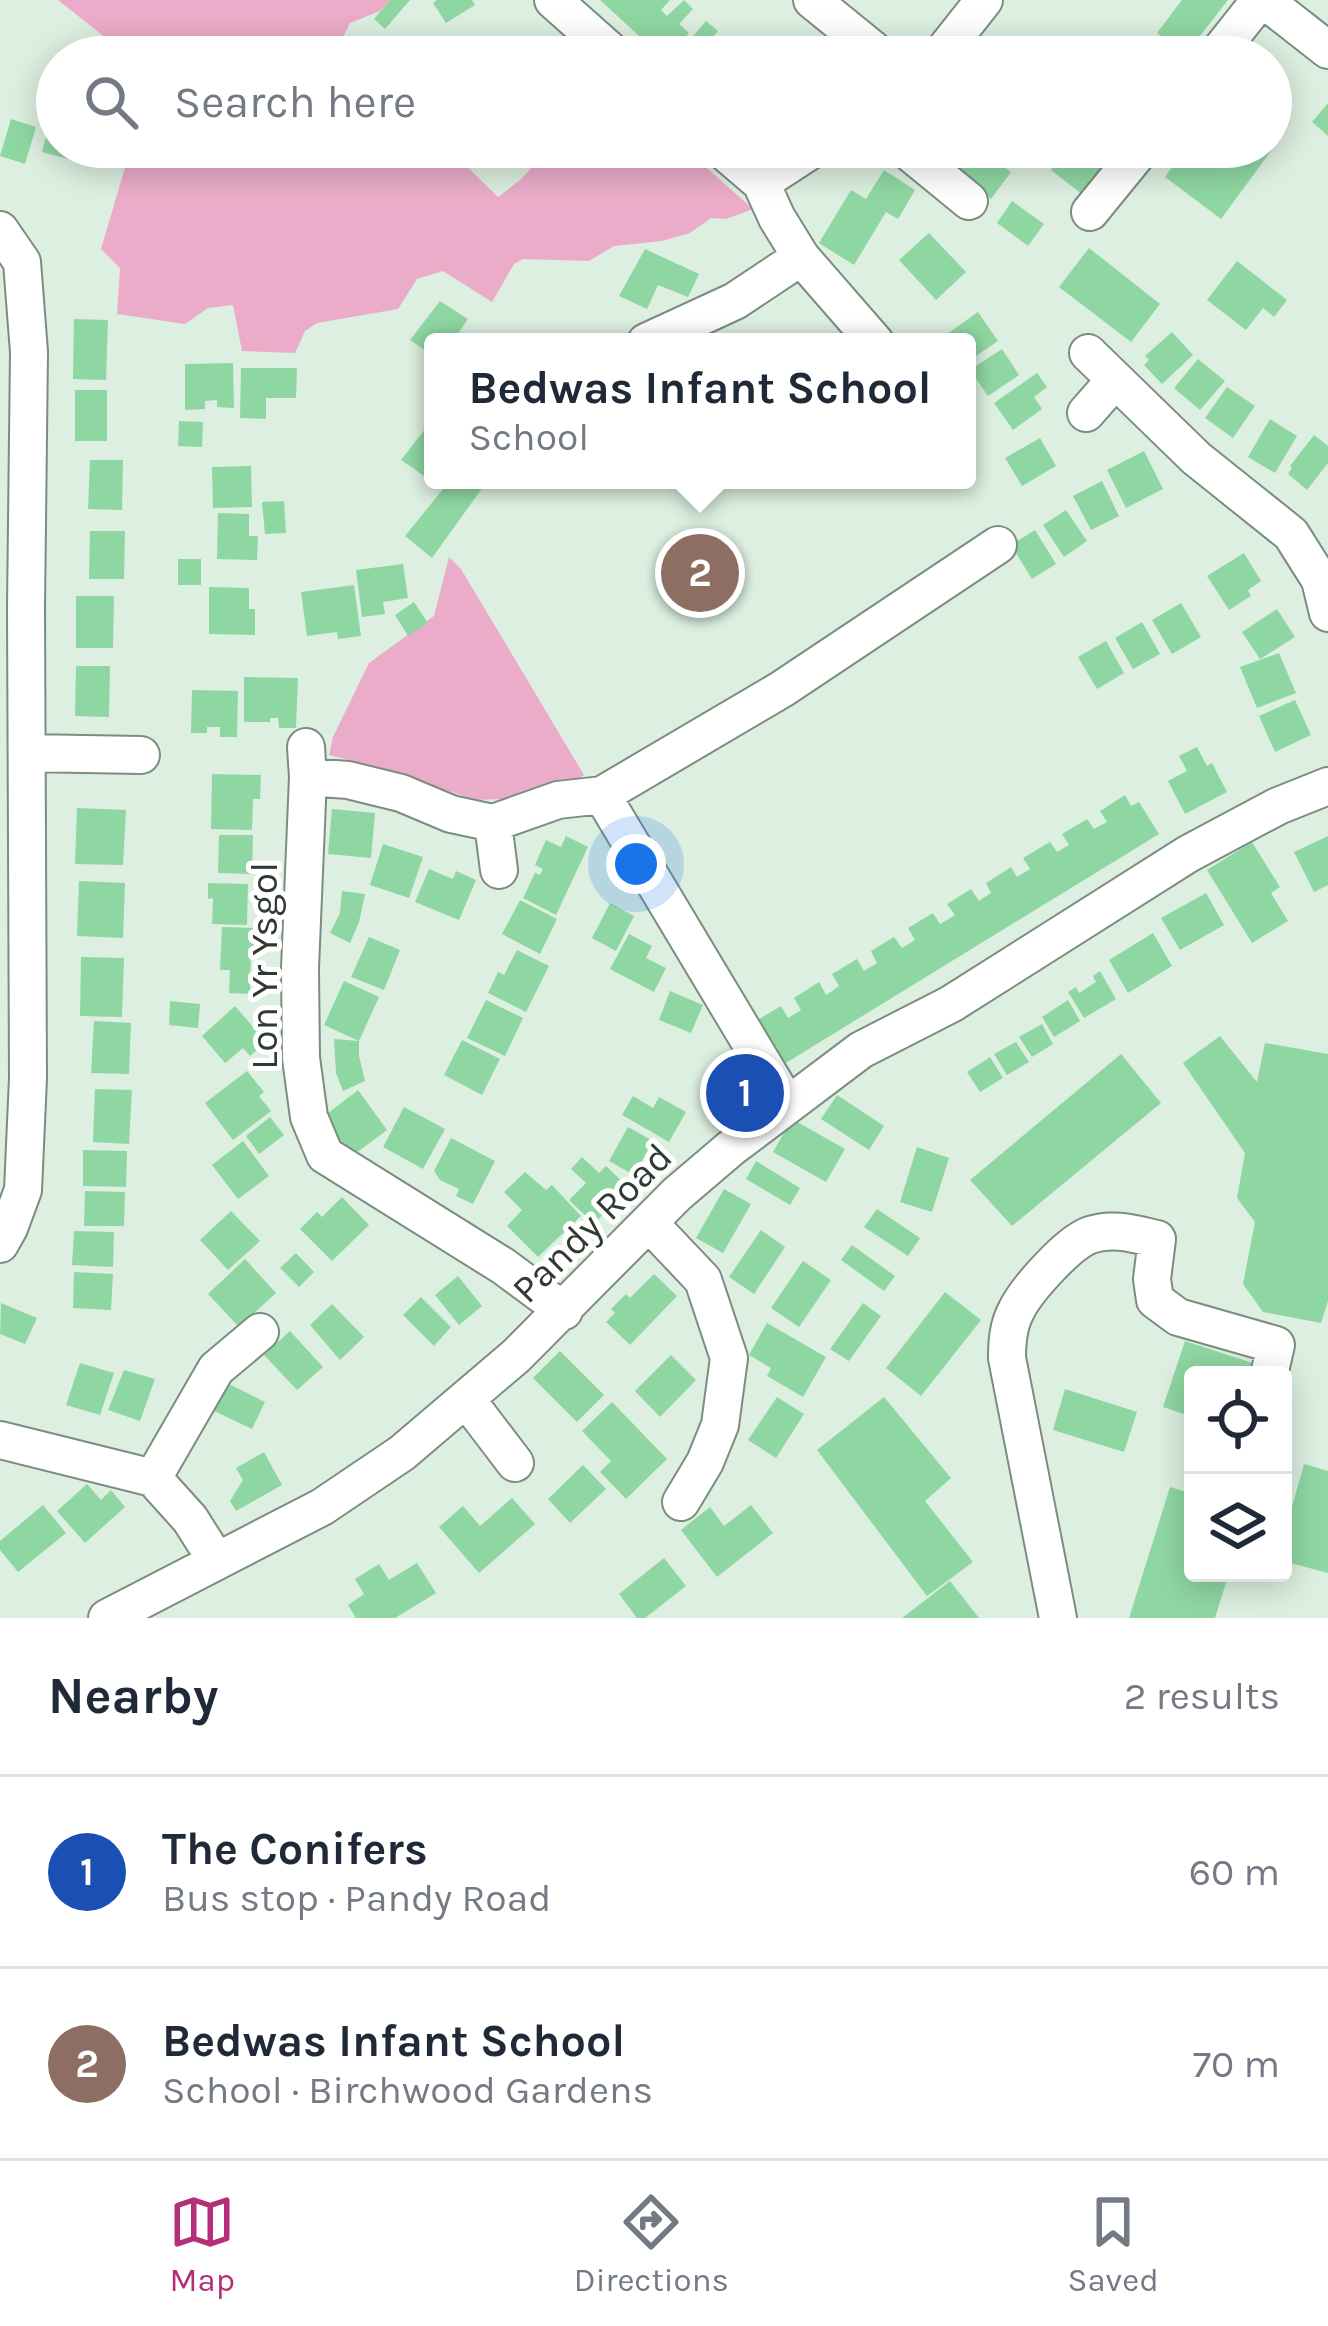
<!DOCTYPE html>
<html lang="en">
<head>
<meta charset="utf-8">
<style>
  body { margin:0; font-family:Karla,sans-serif; background:#f6f6f7; color:#1f2937 }
  .controls { position:absolute; right:36px; bottom:36px; display:grid; overflow:hidden; border-radius:12px; box-shadow:0 6px 30px #0003 }
  .controls button { width:108px; height:108px; display:grid; place-items:center; padding:0; border:0; border-bottom:3px solid #e0e1e3; background:#fff; color:#1f2937; font:60px sans-serif }
  .you { position:absolute; left:636px; top:864px; width:42px; height:42px; margin:-30px; border:9px solid #fff; border-radius:50%; background:#1a73e8; box-shadow:0 0 0 18px #1a73e833 }
  .badge { display:grid; place-items:center; width:78px; height:78px; border-radius:50%; background:#b33079; color:#fff; font-size:39px; font-weight:700 }
  .pin { position:absolute; translate:-50% -50%; border:6px solid #fff; box-shadow:0 3px 12px #0006 }
  .popup { position:absolute; left:424px; top:333px; width:552px; height:156px; box-sizing:border-box; display:grid; place-content:center; border-radius:12px; background:#fff; filter:drop-shadow(0 3px 9px #0005); font-size:39px; white-space:nowrap; color:#747a83 }
  .popup b { font-size:45px; color:#1f2937 }
  .popup::after { content:''; position:absolute; left:50%; top:100%; margin-left:-24px; border:24px solid transparent; border-top-color:#fff }
  .list { margin:0; padding:0; list-style:none }
  h2 { display:flex; justify-content:space-between; align-items:center; height:156px; margin:0; padding:0 48px; font-size:51px }
  h2 small { font-size:39px; font-weight:400; color:#747a83 }
  .list li { display:grid; grid-template-columns:78px 1fr auto; gap:36px; align-items:center; box-sizing:border-box; height:192px; padding:0 48px; border-top:3px solid #e0e1e3 }
  .list b { display:block; font-size:45px; white-space:nowrap }
  .list p { margin:0; font-size:39px; white-space:nowrap; color:#747a83 }
  .list em { font-size:39px; font-style:normal; color:#747a83 }
  .icon { flex:none; width:66px; height:66px; fill:none; stroke:currentColor; stroke-width:2; stroke-linecap:round; stroke-linejoin:round }
  .map { position:relative; flex:none; width:1328px; height:1618px; overflow:hidden }
  .search { position:absolute; background:#fff; box-shadow:0 6px 30px #0003; left:36px; right:36px; top:36px; height:132px; display:flex; align-items:center; gap:30px; box-sizing:border-box; padding:0 42px; border-radius:66px; color:#747a83; font-size:45px }
  .sheet { height:540px; background:#fff }
  nav { display:flex; justify-content:space-around; align-items:center; box-sizing:border-box; height:168px; border-top:3px solid #e0e1e3; background:#fff; font-size:33px; color:#747a83 }
  nav a { display:grid; justify-items:center; gap:6px }
  nav .on { color:#b33079 }
  .map>svg:first-child { display:block }
  .green { fill:#eaacc8 }
  .building { fill:#8fd7a2 }
  .lines { fill:none; stroke-linecap:round; stroke-linejoin:round }
  .minor-casing { stroke:#7b8d7f; stroke-width:40 }
  .minor { stroke:#fff; stroke-width:36 }
  .labels { text-anchor:middle; dominant-baseline:central; stroke-width:10; stroke-linejoin:round; paint-order:stroke }
  .street-label { font-size:39px; fill:#313933; stroke:#fff }
</style>
</head>
<body>
<div class="map">
<svg width="1328" height="1618" viewBox="0 0 1328 1618">
  <rect width="100%" height="100%" fill="#dcefe0"/>
  <path class="green" d="M58 0H390L380 11 350 23 336 52 342 57H130Z
    M131 147H447L498 197 520 180 551 147H683L753 209 726 219 711 218 690 233 662 241 614 246 589 261 523 259 514 264 492 302 443 271 417 279 398 309 317 323 305 331 295 353 242 351 233 305 208 308 185 324 117 314 120 268 101 249Z
    M449 557 461 569 584 775 566 786 541 787 502 799 475 800 373 766 329 755 333 737 369 663 434 616Z"/>
  <path class="building" d="M390 0H410L385 29 374 19Z
    M437 0H472L475 5 446 23 433 3Z
    M600 0H670L661 10 667 16 684 0 693 9 679 24 689 33 667 57H662Z
    M1182 0H1228L1185 55 1157 33Z
    M706 21 718 31 703 49 709 54 724 37 735 45 725 57H675Z
    M1328 103V136L1312 122Z
    M52 114 57 116V147H75L72 160 42 152Z
    M11 119 36 127 25 164 0 156Z
    M1271 128 1282 136 1221 219 1165 177 1180 156 1174 151 1177 147H1271Z
    M87 147H131L127 160Z
    M922 147H977L1011 172 991 199Z
    M1068 147H1109L1115 152 1083 195 1051 170Z
    M884 170 915 190 898 219 886 212 854 265 819 243 851 190 866 199Z
    M1012 201 1044 224 1028 246 997 223Z
    M929 233 966 272 936 300 899 260Z
    M1089 248 1160 304 1131 342 1059 287Z
    M645 249 699 274 688 297 658 285 647 309 619 296Z
    M1237 261 1287 300 1274 317 1263 308 1246 330 1207 300Z
    M440 301 468 319 457 335 466 342H433V356L410 340Z
    M978 312 998 341 967 362V342H953L947 334Z
    M74 319 108 320 106 380 73 379Z
    M1172 332 1193 355 1162 384 1144 365 1149 360 1145 356Z
    M1002 349 1019 375 988 396 970 370Z
    M1198 359 1225 381 1200 410 1174 388Z
    M233 363 234 408 217 407V400L205 401V409L185 410V364Z
    M241 368H297L296 398H266V419L240 418Z
    M1037 373 1047 387 1034 397 1042 409 1013 430 994 403Z
    M1227 387 1255 406 1233 438 1205 418Z
    M75 390H107V441H75Z
    M433 419V480H488L432 558 405 536 443 489 401 460Z
    M1270 419 1297 436 1275 473 1248 457Z
    M179 421 203 422 202 447 178 446Z
    M1314 435 1328 446V463L1307 490 1288 474 1292 468 1290 466Z
    M1040 438 1056 466 1022 486 1005 458Z
    M1144 451 1163 489 1126 508 1107 470Z
    M90 460H123L122 510 88 509Z
    M251 466 252 507 213 508 212 467Z
    M1102 481 1119 516 1091 530 1073 496Z
    M284 501 286 533 265 534 262 502Z
    M1066 510 1087 541 1064 557 1043 525Z
    M218 513 249 514V536H258L257 560 217 559Z
    M1035 530 1056 564 1032 579 1011 545Z
    M90 531H125L124 579H89Z
    M1244 553 1261 581 1248 590 1251 596 1229 610 1207 576Z
    M178 559H201V585H178Z
    M403 564 408 598 383 602 385 614 362 617 356 570Z
    M354 585 361 636 338 639 337 632 307 636 301 592Z
    M209 587 249 588V609H255V635L209 634Z
    M76 596H114L113 648H76Z
    M414 602 428 623 408 636 395 615Z
    M1181 603 1201 637 1172 654 1152 620Z
    M1277 609 1295 637 1260 659 1242 632Z
    M1142 622 1160 654 1133 669 1115 638Z
    M1106 641 1124 673 1097 689 1078 657Z
    M1279 653 1296 693 1257 708 1240 667Z
    M76 666H110L109 717 75 716Z
    M244 677 298 678 296 728H279L278 718H270V722H244Z
    M192 690 238 691 237 737H220V727H207V733H191Z
    M1295 700 1311 735 1275 752 1259 716Z
    M1197 747 1207 766 1212 763 1227 792 1185 814 1168 781 1187 771 1179 756Z
    M212 774 261 775 260 799H253L252 830 211 829Z
    M1125 795 1131 806 1139 802 1159 834 776 1069 754 1022 781 1006 788 1018 801 1010 794 998 819 982 826 995 832 991 839 986 832 974 857 959 864 971 877 963 871 951 894 937 902 948 915 940 908 928 933 913 940 924 947 920 955 915 947 904 971 889 979 901 983 898 991 893 986 883 1011 867 1017 877 1030 869 1023 858 1050 842 1057 852 1069 845 1062 834 1087 819 1094 829 1107 822 1100 811Z
    M77 808 126 810 123 865 75 864Z
    M332 809 375 813 371 858 328 854Z
    M219 835H253L252 874 218 873Z
    M566 836 588 847 556 915 523 898 535 873 540 875 543 869 535 865 546 840 561 847Z
    M1328 836V885L1314 892 1294 852Z
    M1252 842 1280 887 1271 893 1288 921 1252 943 1207 870Z
    M383 844 423 857 409 898 370 885Z
    M429 869 453 879 456 871 476 880 459 920 415 902Z
    M79 881 125 883 123 938 77 936Z
    M208 883 248 884 247 925 212 924 213 898 208 899Z
    M342 891 365 894 359 922 350 943 330 933 340 913Z
    M1206 893 1224 925 1180 950 1161 918Z
    M520 900 557 919 540 954 502 934Z
    M610 903 634 916 616 951 592 938Z
    M222 927 258 928 257 947H251L250 994 229 993 230 970H220Z
    M1153 933 1172 966 1128 993 1109 960Z
    M629 934 652 946 646 958 666 968 654 992 610 969Z
    M369 937 400 950 384 990 351 977Z
    M517 950 549 966 526 1012 488 993 498 972 504 975Z
    M81 957 124 958 122 1017 80 1016Z
    M1100 971 1116 999 1084 1018 1068 992 1076 987 1079 993 1096 982 1093 976Z
    M344 981 379 997 359 1041 324 1025Z
    M670 991 703 1005 691 1033 659 1020Z
    M486 1000 523 1018 505 1056 467 1038Z
    M1068 1000 1080 1021 1054 1037 1042 1017Z
    M170 1001 200 1004 198 1028 169 1025Z
    M235 1006 266 1042 250 1056 243 1048 225 1063 202 1036Z
    M94 1021 131 1023 129 1074 91 1073Z
    M1042 1024 1053 1044 1032 1057 1019 1037Z
    M1220 1036 1257 1082 1265 1043 1328 1054V1301L1321 1323 1263 1312 1243 1284 1255 1222 1237 1198 1245 1153 1183 1063Z
    M334 1039 359 1041V1056L365 1081 343 1091 336 1073Z
    M462 1040 500 1059 482 1095 444 1075Z
    M1016 1042 1029 1062 1007 1075 994 1054Z
    M1121 1054 1161 1103 1012 1226 970 1180Z
    M990 1057 1003 1078 980 1092 967 1072Z
    M247 1071 264 1092 259 1096 271 1111 233 1140 205 1103Z
    M95 1089 132 1090 129 1144 93 1142Z
    M358 1090 387 1130 352 1156 323 1117Z
    M837 1095 884 1126 869 1150 821 1119Z
    M633 1096 653 1108 659 1097 686 1112 669 1142 622 1115Z
    M404 1107 445 1129 423 1169 383 1147Z
    M270 1117 284 1135 259 1154 246 1136Z
    M792 1119 845 1149 826 1182 773 1152Z
    M628 1127 653 1141 634 1175 609 1161Z
    M451 1138 495 1161 473 1204 456 1196 459 1189 440 1180 434 1171Z
    M243 1141 269 1176 238 1199 212 1165Z
    M917 1147 949 1158 932 1212 900 1202Z
    M83 1150 127 1151 126 1187 83 1186Z
    M582 1157 599 1173 606 1166 628 1187 594 1224 569 1200 586 1183 571 1169Z
    M756 1161 800 1188 790 1205 746 1179Z
    M525 1172 546 1190 552 1185 581 1216 538 1257 507 1226 522 1210 504 1192Z
    M724 1189 751 1204 723 1253 696 1238Z
    M85 1191 125 1192 124 1226H84Z
    M342 1197 369 1225 332 1261 300 1229 317 1212 322 1217Z
    M877 1209 920 1238 908 1256 864 1227Z
    M231 1211 260 1241 228 1270 200 1240Z
    M761 1230 785 1247 754 1294 729 1277Z
    M74 1231 114 1232 113 1267 72 1265Z
    M852 1245 895 1276 884 1291 841 1260Z
    M296 1253 314 1272 299 1287 280 1268Z
    M245 1259 276 1293 239 1327 208 1294Z
    M803 1261 831 1280 799 1327 771 1308Z
    M74 1272 113 1274 111 1310 73 1308Z
    M654 1274 677 1296 630 1345 606 1322 615 1313 611 1309 626 1294 630 1298Z
    M458 1276 482 1306 459 1325 435 1295Z
    M945 1292 981 1320 921 1396 886 1368Z
    M421 1297 451 1327 434 1346 403 1315Z
    M1 1303 37 1318 25 1344 0 1334Z
    M863 1303 881 1316 849 1361 830 1349Z
    M332 1304 364 1337 340 1360 310 1325Z
    M767 1323 826 1357 803 1397 767 1376 771 1368 749 1355Z
    M290 1331 323 1367 297 1390 264 1355Z
    M1185 1341 1262 1366 1259 1375H1193V1417L1163 1407Z
    M560 1351 604 1395 577 1422 533 1378Z
    M671 1355 696 1380 660 1417 635 1391Z
    M80 1363 114 1373 100 1415 66 1405Z
    M124 1370 155 1379 140 1421 108 1410Z
    M223 1381 265 1402 252 1429 210 1409Z
    M1065 1389 1137 1412 1124 1452 1053 1430Z
    M777 1397 804 1414 776 1458 748 1440Z
    M884 1397 951 1478 925 1501 973 1562 927 1596 817 1450Z
    M612 1402 667 1459 626 1499 600 1472 611 1461 582 1431Z
    M264 1452 282 1485 236 1511 230 1501 243 1480 236 1468Z
    M1304 1464 1328 1471V1573L1283 1561V1539Z
    M583 1465 606 1489 570 1523 548 1499Z
    M87 1484 101 1500 111 1490 125 1507 85 1543 57 1511Z
    M1170 1487 1193 1494V1573H1229L1215 1618H1129Z
    M512 1498 535 1524 479 1573 439 1527 463 1506 480 1526Z
    M43 1505 66 1533 18 1572 0 1550V1541Z
    M751 1505 773 1533 717 1577 681 1530 710 1507 724 1526Z
    M664 1558 686 1586 645 1618H637L619 1594Z
    M417 1563 436 1593 395 1618H356L348 1605 364 1594 355 1579 379 1564 389 1580Z
    M950 1581 979 1618H902Z"/>
  <g class="lines">
    <g class="minor-casing">
      <path id="minor" d="M553 0 617 57
        M812 0 882 57
        M1264 0 1328 50
        M939 57 984 0
        M1215 57 1260 0
        M719 147 761 183 816 147
        M903 147 969 201
        M761 183 777 218 801 257 875 342
        M1090 212 1143 147
        M0 230 22 262 29 352 26 608 28 1078 23 1190 9 1228 0 1244
        M646 342 735 301 801 257
        M1088 353 1196 458 1291 534 1320 580 1328 613
        M1086 413 1115 380
        M306 747 308 777 300 968 301 1058 309 1117 325 1155 503 1266 564 1311
        M27 753 141 755
        M308 777 348 780 401 793 451 814 493 823 558 800 602 795
        M493 823 499 870
        M787 1104 602 795 782 689 998 545
        M649 1223 703 1280 729 1358 720 1425 705 1462 681 1502
        M467 1400 515 1463
        M0 1440 153 1478 190 1519 216 1560
        M153 1478 216 1369 260 1332
        M107 1618 322 1507 402 1453 516 1356 677 1194 731 1148 861 1050 951 1004 1188 854 1278 806 1328 786
        M1058 1618 1007 1358C1007 1342 1008 1326 1016 1311 1026 1290 1068 1243 1090 1235 1112 1227 1135 1234 1157 1239L1152 1279 1155 1300 1178 1317 1276 1345 1269 1375"/>
    </g>
    <use href="#minor" class="minor"/>
  </g>
  <g class="labels">
    <g class="street-label">
      <text transform="translate(264 966) rotate(-90)">Lon Yr Ysgol</text>
      <text transform="translate(592 1223) rotate(-45)">Pandy Road</text>
    </g>
  </g>
</svg>
<div class="controls">
<button><svg class="icon" aria-label="locate" viewBox="0 0 24 24"><circle cx="12" cy="12" r="6"/><path d="M12 2v4M12 18v4M2 12h4M18 12h4"/></svg></button>
<button><svg class="icon" aria-label="layers" viewBox="0 0 24 24"><path d="M12 4l9 5-9 5-9-5zM3 14l9 5 9-5"/></svg></button>
</div>
<div class="you"></div>
<div class="pin badge" style="left:745px;top:1093px;background:#1a4fb4">1</div>
<div class="pin badge" style="left:700px;top:573px;background:#8d6e63">2</div>
<div class="popup"><b>Bedwas Infant School</b>School</div>
<div class="search"><svg class="icon" aria-label="search" viewBox="0 0 24 24"><circle cx="10" cy="10" r="6"/><path d="M15 15l6 6"/></svg>Search here</div>
</div>
<section class="sheet">
<h2>Nearby<small>2 results</small></h2>
<ul class="list">
<li><span class="badge" style="background:#1a4fb4">1</span><div><b>The Conifers</b><p>Bus stop · Pandy Road</p></div><em>60 m</em></li>
<li><span class="badge" style="background:#8d6e63">2</span><div><b>Bedwas Infant School</b><p>School · Birchwood Gardens</p></div><em>70 m</em></li>
</ul>
</section>
<nav>
<a class="on"><svg class="icon" aria-label="map" viewBox="0 0 24 24"><path d="M3 6l6-2 6 2 6-2v14l-6 2-6-2-6 2zM9 4v14M15 6v14"/></svg>Map</a>
<a><svg class="icon" aria-label="directions" viewBox="0 0 24 24"><path d="M12 3l9 9-9 9-9-9zM9 14v-3h6M13 9l2 2-2 2"/></svg>Directions</a>
<a><svg class="icon" aria-label="saved" viewBox="0 0 24 24"><path d="M7 4h10v16l-5-4-5 4z"/></svg>Saved</a>
</nav>
</body>
</html>
